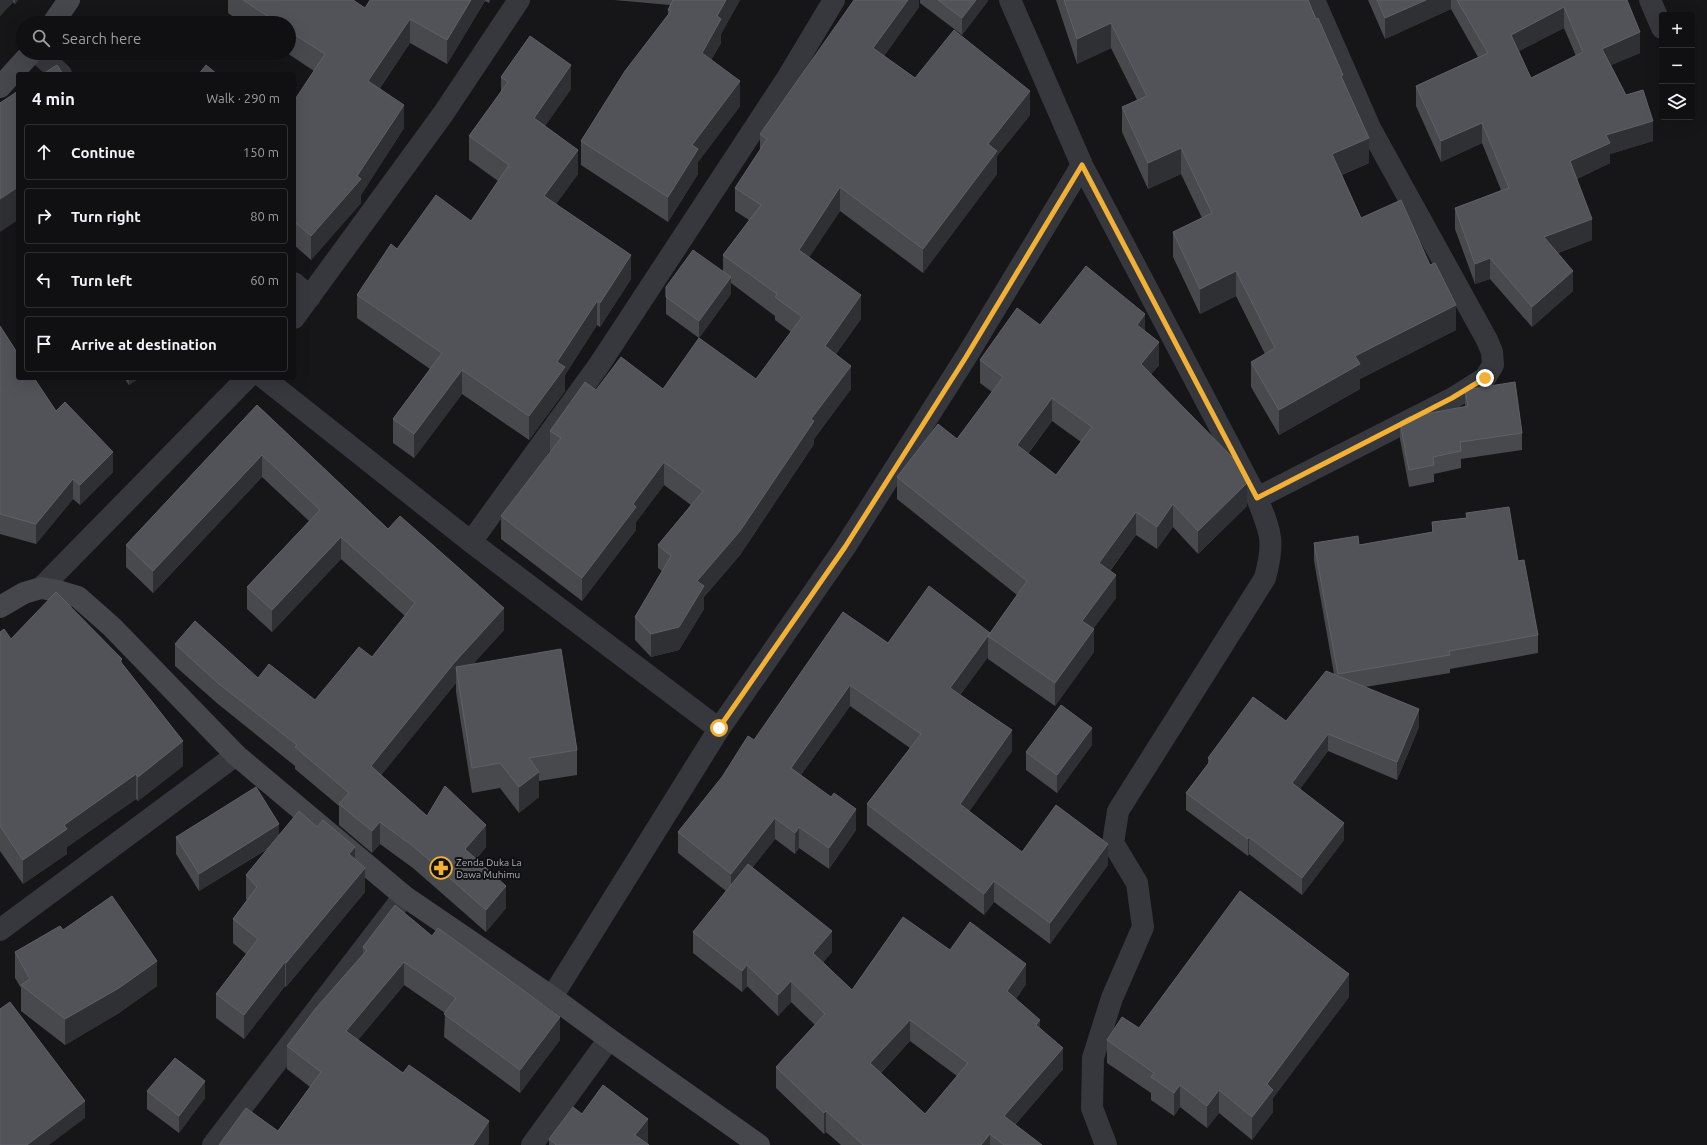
<!DOCTYPE html>
<html lang="en">
<head>
<meta charset="utf-8">
<style>
  body { margin:0; font-family:Ubuntu,sans-serif; background:#19191b; color:#f1f3f6 }
  .controls { position:absolute; right:12px; top:12px; display:grid; overflow:hidden; border-radius:4px; box-shadow:0 4px 16px #0002 }
  .controls button { width:36px; height:36px; display:grid; place-items:center; padding:0; border:0; border-bottom:1px solid #303032; background:#101012; color:#f1f3f6; font:20px sans-serif }
  .stop { position:absolute; width:12px; height:12px; margin:-9px; border:3px solid #f2b134; border-radius:50%; background:#fff }
  .stop.end { background:#f2b134; border-color:#fff; box-shadow:0 1px 4px #0008 }
  .list { margin:0; padding:0; list-style:none }
  h2 { display:flex; justify-content:space-between; align-items:center; height:52px; margin:0; padding:0 16px; font-size:17px }
  h2 small { font-size:13px; font-weight:400; color:#9c9d9f }
  .list li { display:grid; grid-template-columns:26px 1fr auto; gap:12px; align-items:center; box-sizing:border-box; height:56px; margin:0 8px 8px; padding:0 8px; border:1px solid #303032; border-radius:4px }
  .list b { display:block; font-size:15px; white-space:nowrap }
  .list em { font-size:13px; font-style:normal; color:#9c9d9f }
  .icon { flex:none; width:22px; height:22px; fill:none; stroke:currentColor; stroke-width:2; stroke-linecap:round; stroke-linejoin:round }
  .map { position:relative; flex:none; width:1707px; height:1145px; overflow:hidden }
  .search { position:absolute; background:#101012; box-shadow:0 4px 16px #0002; left:16px; top:16px; width:280px; height:44px; display:flex; align-items:center; gap:10px; box-sizing:border-box; padding:0 14px; border-radius:22px; color:#9c9d9f; font-size:15px }
  .panel { position:absolute; background:#101012; box-shadow:0 4px 16px #0002; left:16px; top:72px; width:280px; height:308px; border-radius:4px }
  .map>svg:first-child { display:block }
  .lines { fill:none; stroke-linecap:round; stroke-linejoin:round }
  .street { stroke:#37383d; stroke-width:22 }
  .secondary { stroke:#45474d; stroke-width:22 }
  .wall { fill:#47494d; fill-rule:evenodd }
  .shaded-wall { fill:#2f3033 }
  .building { fill:#525359; stroke:#5f6168; fill-rule:evenodd }
  .route { stroke:#f2b134; stroke-width:5 }
  .labels { text-anchor:middle; dominant-baseline:central; stroke-width:4; stroke-linejoin:round; paint-order:stroke }
  .poi-label { font-size:10px; fill:#a8adb8; stroke:#111113; text-anchor:start }
</style>
</head>
<body>
<div class="map">
<svg width="1707" height="1145" viewBox="0 0 1707 1145">
  <rect width="100%" height="100%" fill="#161618"/>
  <g class="lines">
    <path class="street" d="M1010 0 1082 165 1257 498C1271 533 1275 541 1265 578L1118 811 1113 843 1137 883 1143 927 1112 998 1093 1058 1092 1108 1106 1145
      M1650 0 1662 28
      M38 53 61 74
      M294 283 310 297
      M294 318 443 114 519 0
      M264 378 471 542 719 729
      M1257 498 1453 398 1485 378 1493 365 1492 352 1487 340 1370 128 1314 0
      M471 542 599 365 788 77 834 0
      M41 588 247 378
      M0 930 236 755
      M552 997 719 729 845 547 966 357 1082 165
      M213 1145 404 896
      M532 1145 609 1039"/>
    <path class="secondary" d="M53 23 69 0
      M0 87 31 53
      M0 607 24 593 41 588 58 591 78 597 112 627 236 755 404 896 552 997 609 1039 759 1145"/>
  </g>
  <path class="wall" d="M0 0H18L15 4 13 2 0 16Z
    M228 0H353L365 8 370 0H490L489 3 485 1 447 64 410 43 380 88 404 128 361 195V203L311 260 294 245V101L314 71 287 53H289V23H242L228 13Z
    M614 0H740L721 34V43L711 60 740 106 698 162V174L668 222 581 165V141L668 15V10L670 5Z
    M919 0V7L884 56 915 78 1030 115 997 156V174L923 273 840 211 809 257 861 319 836 354 851 389 814 439V444L740 555 704 597V609L679 650 651 657 635 640V617L662 571 658 568V545L691 505 664 485 636 522V530L582 601 501 539V516L550 453V431L596 390 663 389 756 379 791 332 775 320V316L731 283V294L699 338 666 314V287L723 271V255L749 220 735 211V188L760 150V134Z
    M920 0H988V1L962 35 920 3Z
    M1056 0H1308L1343 80 1369 163 1342 175 1361 218 1456 330 1360 379V389L1279 435 1251 387V362L1265 354 1236 296 1200 314 1173 257V232L1202 218 1181 174 1148 189 1122 132V107L1137 100 1111 48 1077 64Z
    M1368 0H1627L1640 53 1611 65 1626 95 1653 141 1610 154V163L1577 179 1592 240 1558 253 1573 291 1532 327 1490 279 1475 284 1455 229V208L1501 190 1482 143 1441 162 1416 106V86L1478 57 1451 9 1385 39ZM1564 28 1576 56 1531 78 1519 51Z
    M501 77 571 89 545 126 578 174 556 204 631 279 600 327 597 325 565 375V391L529 440 462 394 414 458 393 443V419L430 369 357 318V295L397 249 471 221 498 181 469 160V136L501 92Z
    M1040 325 1145 331 1159 365 1151 374 1247 506 1198 554 1173 527 1157 549 1136 535 1110 571 1116 598 1093 629 1094 652 1055 706 988 659V657L960 695 1012 751 969 811 1022 852 1108 865 1050 944 994 902 984 915 867 825V804L910 748 850 706 801 775 856 830 829 869 799 848 795 854 775 839 752 868 832 952 823 962 852 990 950 950 1026 984 1016 999 1040 1029 1063 1069 1015 1125 1042 1145H841L826 1132 824 1134 776 1088V1067L815 1025 791 1002 778 1016 747 986 742 992 693 953V932L726 891 678 853V832L754 740 888 643 990 633 1017 595 897 499V477L957 439 992 392 980 383V360ZM1052 421 1081 442 1056 475 1028 454ZM910 1041 957 1076 925 1114 881 1073Z
    M0 326 56 411 113 472 80 505 73 499 36 544 0 534Z
    M124 378H139L129 385Z
    M1465 390 1522 433V450L1461 459V468L1434 474V482L1409 487 1400 439V422L1465 407Z
    M257 405 388 529 504 630 473 664 577 750V775L539 781V797L519 813 500 788 472 793 456 692V683L381 775 427 816 486 847 476 859 506 908 486 932 413 868 380 844 372 853 339 825V806L295 769V766L218 704 175 666V644L258 678 315 700 372 657 405 616 341 559 272 632 247 609V587L309 521 262 477 153 593 126 567V545Z
    M1466 513 1518 561 1538 635V653L1450 669V673L1365 687 1419 727 1397 780 1328 751 1300 789 1344 840 1302 895 1249 854 1248 856 1186 810V793L1208 764V758L1286 721 1334 674 1314 561V543L1359 545 1432 532V522L1466 518Z
    M0 632 11 639 122 664 183 766 138 801 136 799 67 847V854L23 884 0 851Z
    M1092 745 1057 793 1026 770V752Z
    M279 836 355 859 365 892 286 987 285 986 244 1039 216 1018V994L246 954 233 943V919L247 900 246 899V875L269 848 199 891 176 854V837Z
    M63 930 157 986 119 1013 65 1045 21 1011V988L15 978V952Z
    M432 936 560 1040 520 1093 444 1037 445 1013 404 985 358 1040 489 1144 278 1131 310 1087 287 1069V1046L363 955V947Z
    M1349 997 1273 1098V1112L1252 1140 1219 1113 1207 1128 1180 1107 1174 1116 1151 1100V1093L1107 1063V1040L1139 1028Z
    M147 1091 205 1098 179 1133 147 1109Z
    M582 1114 648 1143 647 1144 649 1145H549V1139Z"/>
  <path class="shaded-wall" d="M0 0H13V2L0 16Z
    M15 0H18L15 4Z
    M471 0H485V1L447 64V40Z
    M726 0H740L721 34V43L702 77V53L717 16Z
    M908 0H919V7L873 71V48Z
    M976 0H988V1L962 35V18Z
    M1426 0H1451V9L1385 39V18Z
    M1564 7V28L1511 55V35Z
    M410 19V43L368 105V81Z
    M1111 23V48L1077 64V39Z
    M1640 32V53L1602 69V49Z
    M571 65V89L534 142V118Z
    M740 81V106L698 162V174L668 222V197L692 145Z
    M1030 91V115L997 156V174L923 273V249L988 144Z
    M404 105V128L361 195V203L311 260V236L357 176Z
    M1653 121V141L1610 154V163L1570 182V161L1606 135Z
    M1482 123V143L1441 162V141Z
    M1369 138V163L1332 179V154Z
    M1181 148V174L1148 189V163Z
    M578 150V174L544 220V196Z
    M18 187V220L0 232V199Z
    M840 187V211L799 273V250Z
    M1592 219V240L1544 258V237Z
    M631 255V279L600 327V303Z
    M1490 258V279L1475 284V264Z
    M1236 271V296L1200 314V289Z
    M1573 271V291L1532 327V307Z
    M731 277V294L699 338V321Z
    M861 295V319L825 369V346Z
    M597 301V325L565 375V391L529 440V416L557 362Z
    M1456 305V330L1360 379V389L1279 435V410L1355 356Z
    M1145 314V337L1137 325Z
    M1159 342V365L1141 387V364Z
    M851 366V389L814 439V444L740 555 704 597V609L679 650 651 657V634L697 581 811 419Z
    M462 370V394L414 458V434Z
    M129 378H139L129 385Z
    M1052 398V421L1017 468V445Z
    M113 452V472L80 505V485Z
    M262 455V477L153 593V571Z
    M664 462V485L636 522V530L582 601V578L633 504Z
    M73 479V499L36 544V524Z
    M1247 483V506L1198 554V531Z
    M1173 504V527L1157 549V527Z
    M1136 512V535L1099 585V563Z
    M341 537V559L272 632V610Z
    M1116 575V598L1082 644V621Z
    M504 608V630L458 681 456 667V683L371 788V766L454 663Z
    M1094 629V652L1055 706V683Z
    M988 636V657L950 708V688Z
    M122 659V683L120 661Z
    M850 685V706L791 789V768Z
    M1419 709V727L1397 780V762Z
    M1092 728V745L1057 793V775Z
    M1012 730V751L960 825V804Z
    M1328 734V751L1292 800V783Z
    M183 741V766L138 801V777Z
    M539 772V797L519 813V787Z
    M136 774V799L67 847V854L23 884V860L64 825Z
    M856 809V830L829 869V848Z
    M775 818V839L731 895V874Z
    M380 822V844L372 853V831Z
    M1344 823V840L1302 895V878Z
    M279 824V841L199 891V874Z
    M486 825V847L465 871V849Z
    M799 827V848L795 854V833Z
    M1249 837V854L1248 856V839Z
    M1108 844V865L1050 944V923Z
    M355 847V871L349 854Z
    M365 868V892L286 987V963Z
    M994 881V902L984 915V894Z
    M506 886V908L486 932V910Z
    M832 931V952L813 974V953Z
    M157 961V986L119 1013 65 1045V1019Z
    M285 962V986L244 1039V1015Z
    M404 962V985L346 1054V1031Z
    M1026 964V984L1007 1012V991Z
    M747 965V986L742 992V971Z
    M1349 974V997L1273 1098V1112L1252 1140V1117L1267 1084Z
    M791 981V1002L778 1016V995Z
    M560 1017V1040L520 1093V1070Z
    M910 1020V1041L870 1084V1063Z
    M1040 1020V1041L1036 1025Z
    M1063 1048V1069L1004 1137V1116Z
    M205 1081V1098L179 1133V1116Z
    M1180 1085V1107L1174 1116V1093Z
    M1219 1090V1113L1207 1128V1106Z
    M85 1101V1118L49 1145H27Z
    M826 1111V1132L824 1134V1113Z
    M648 1119V1143L646 1145 635 1135Z
    M489 1121V1144L488 1145H473Z
    M990 1134V1145H981Z"/>
  <path class="building" d="M243 0H353L365 8 370 0H471L447 40 410 19 368 81 404 105 357 176 361 179 311 236 294 221V101L325 54 289 31V23H278Z
    M673 0H726L717 16 721 19 702 53 740 81 692 145 698 149 668 197 581 141 625 71 671 11 668 10Z
    M854 0H908L873 48 915 78 954 30 1030 91 988 144 997 151 923 249 840 187 799 250 861 295 825 346 851 366 811 419 814 421 740 531 697 581 704 586 679 627 651 634 635 617 671 556 658 545 703 491 664 462 633 504 636 507 582 578 501 516 561 438 550 431 585 382 596 390 621 357 663 389 699 338 756 379 802 317 775 297 777 294 723 255 761 205 735 188 767 139 760 134Z
    M938 0H976L962 18Z
    M1064 0H1308L1316 19 1318 18 1343 75 1341 76 1369 138 1332 154 1361 218 1401 200 1430 265 1435 263 1456 305 1355 356 1360 364 1279 410 1251 362 1275 348 1236 271 1200 289 1173 232 1212 213 1181 148 1148 163 1122 107 1147 96 1111 23 1077 39Z
    M1377 0H1426L1385 18Z
    M1457 0H1627L1640 32 1602 49 1626 95 1643 90 1653 121 1606 135 1610 143 1570 161 1592 219 1544 237 1573 271 1532 307 1490 258 1475 264 1455 208 1509 188 1482 123 1441 141 1416 86 1488 53ZM1564 7 1583 52 1531 78 1511 35Z
    M530 36 571 65 534 118 578 150 544 196 631 255 600 303 597 301 557 362 565 367 529 416 462 370 414 434 393 419 442 353 357 295 391 244 397 249 436 195 471 221 509 165 469 136 508 82 501 77Z
    M57 65 63 74H43Z
    M206 65 217 74H199Z
    M18 91V187L0 199V103Z
    M693 250 731 277 699 321 666 297V287Z
    M1086 266 1145 314 1137 325 1159 342 1141 364 1235 460 1247 483 1198 531 1173 504 1157 527 1136 512 1099 563 1116 575 1082 621 1094 629 1055 683 988 636 1027 581 897 477 938 424 957 439 1003 377 980 360 1017 308 1040 325ZM1052 398 1092 427 1056 475 1017 445Z
    M0 326 18 354V378H34L56 411 65 402 113 452 80 485 73 479 36 524 0 514Z
    M1515 382 1522 433 1460 442 1461 451 1433 457 1434 465 1409 470 1400 422 1409 417 1468 406 1465 390Z
    M257 405 388 529 400 516 504 608 454 663 371 766 427 816 445 786 486 825 465 849 506 886 486 910 413 846 380 822 372 831 339 804 349 793 295 747 297 745 218 683 175 644 195 621 258 678 269 664 315 700 359 647 372 657 415 603 341 537 272 610 247 587 320 510 262 455 153 571 126 545Z
    M1509 507 1518 561 1524 560 1538 635 1449 651 1450 655 1338 674 1314 543 1358 536 1359 545 1433 532 1432 522 1467 518 1466 513Z
    M929 586 990 633 950 688 1012 730 960 804 1022 852 1056 805 1108 844 1050 923 994 881 984 894 867 804 921 734 850 685 791 768 831 797 834 793 856 809 829 848 799 827 795 833 775 818 731 874 678 832 722 777 748 736 754 740 843 612 888 643Z
    M56 592 122 659 120 661 183 741 138 777 136 774 64 825 67 829 23 860 0 826V632L4 629 11 639Z
    M561 649 577 750 529 758 539 772 519 787 500 763 472 768 456 667Z
    M1326 671 1419 709 1397 762 1328 734 1292 783 1344 823 1302 878 1249 837 1248 839 1186 793 1211 760 1208 758 1253 697 1286 721Z
    M1061 705 1092 728 1057 775 1026 752Z
    M256 787 279 824 199 874 176 837Z
    M299 811 317 827 323 820 355 847 349 854 365 868 286 963 285 962 244 1015 216 994 258 939 233 919 257 887 246 875Z
    M748 864 832 931 813 953 852 990 903 917 950 950 970 922 1026 964 1007 991 1040 1020 1036 1025 1063 1048 1004 1116 1042 1145H1004L990 1134 981 1145H863L826 1111 824 1113 776 1067 825 1014 791 981 778 995 747 965 742 971 693 932ZM910 1020 968 1063 925 1114 870 1063Z
    M1240 891 1349 974 1267 1084 1273 1090 1252 1117 1219 1090 1207 1106 1180 1085 1174 1093 1151 1077 1154 1073 1107 1040 1122 1017 1139 1028Z
    M112 896 157 961 119 988 65 1019 21 985 30 979 15 952 60 926 63 930Z
    M395 905 432 936 438 928 560 1017 520 1070 444 1014 456 998 404 962 346 1031 403 1073 409 1065 489 1121 473 1145H219L246 1108 278 1131 321 1072 287 1046 316 1008 367 950 363 947Z
    M10 1002 85 1101 27 1145H0V1009Z
    M175 1058 205 1081 179 1116 147 1091Z
    M603 1085 648 1119 635 1135 649 1145H555L556 1144 549 1139 573 1107 582 1114Z"/>
  <g class="lines">
    <path class="route" d="M719 728 845 547 966 357 1082 165 1257 498 1452 398 1485 378"/>
  </g>
  <defs>
    <g id="pharmacy-ring" transform="scale(1.15)"><circle r="9.5" fill="#111113" stroke="#f2b134" stroke-width="1.5"/><path d="M-2-6h4v4h4v4h-4v4h-4v-4h-4v-4h4Z" fill="#f2b134"/></g>
  </defs>
  <g fill-rule="evenodd">
    <use href="#pharmacy-ring" x="441" y="868"/>
  </g>
  <g class="labels">
    <g class="poi-label">
      <text x="456" y="862">Zenda Duka La<tspan x="456" dy="12">Dawa Muhimu</tspan></text>
    </g>
  </g>
</svg>
<div class="controls">
<button>+</button>
<button>−</button>
<button><svg class="icon" aria-label="layers" viewBox="0 0 24 24"><path d="M12 4l9 5-9 5-9-5zM3 14l9 5 9-5"/></svg></button>
</div>
<div class="stop" style="left:719px;top:728px"></div>
<div class="stop end" style="left:1485px;top:378px"></div>
<div class="search"><svg class="icon" aria-label="search" viewBox="0 0 24 24"><circle cx="10" cy="10" r="6"/><path d="M15 15l6 6"/></svg>Search here</div>
<section class="panel">
<h2>4 min<small>Walk · 290 m</small></h2>
<ul class="list">
<li><svg class="icon" aria-label="ahead" viewBox="0 0 24 24"><path d="M12 20V5M6 11l6-6 6 6"/></svg><div><b>Continue</b></div><em>150 m</em></li>
<li><svg class="icon" aria-label="right" viewBox="0 0 24 24"><path d="M7 20v-9h11M14 6l5 5-5 5"/></svg><div><b>Turn right</b></div><em>80 m</em></li>
<li><svg class="icon" aria-label="left" viewBox="0 0 24 24"><path d="M17 20v-9H6M10 6l-5 5 5 5"/></svg><div><b>Turn left</b></div><em>60 m</em></li>
<li><svg class="icon" aria-label="arrive" viewBox="0 0 24 24"><path d="M6 21V4h12l-3 4 3 4H6"/></svg><div><b>Arrive at destination</b></div></li>
</ul>
</section>
</div>
</body>
</html>
